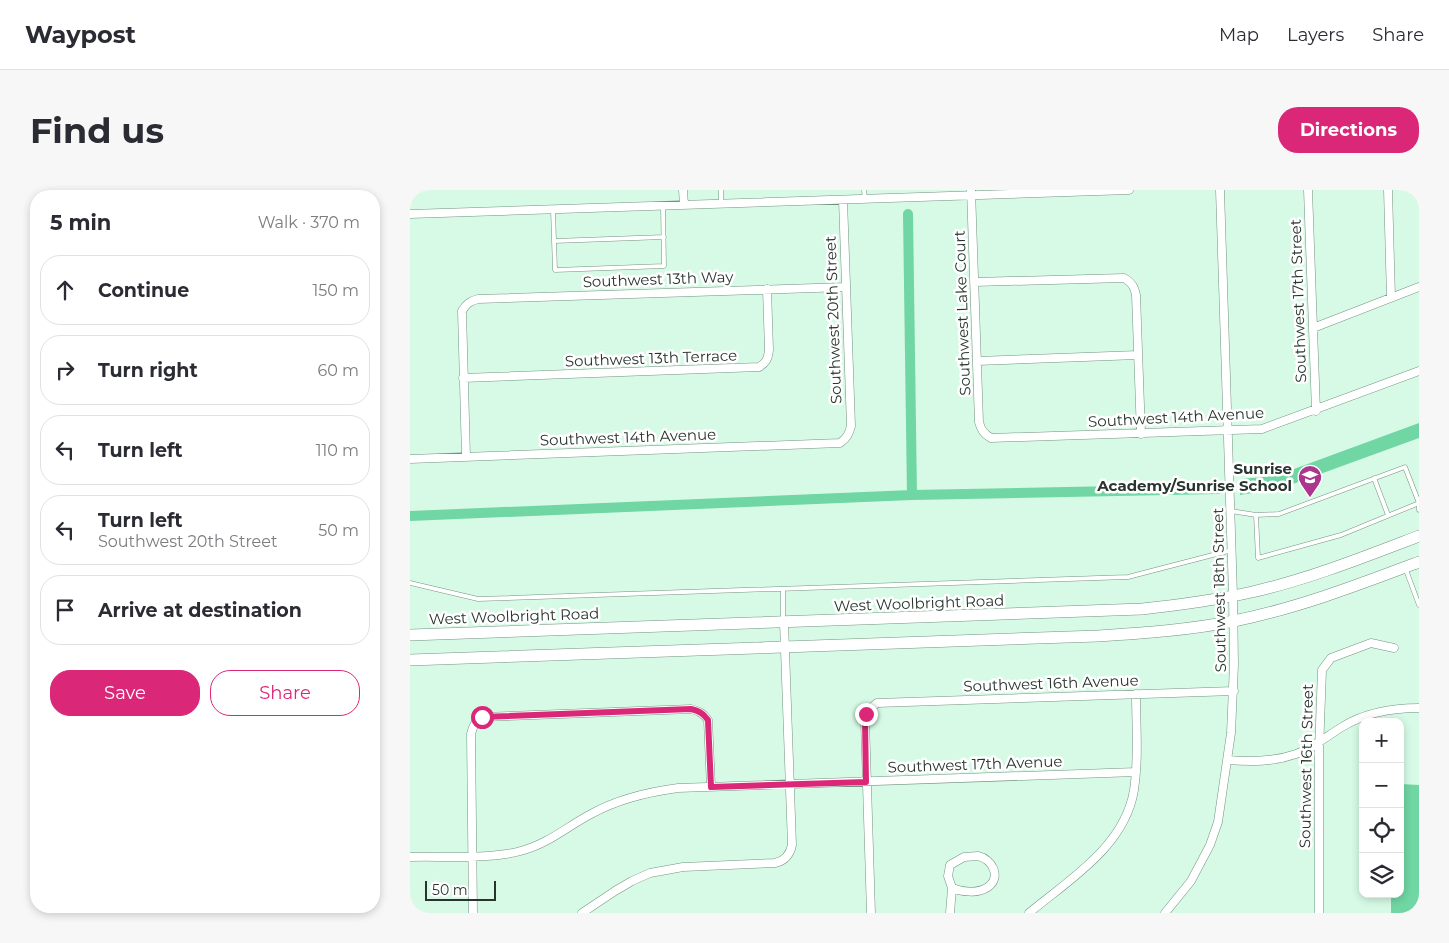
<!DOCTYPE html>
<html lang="en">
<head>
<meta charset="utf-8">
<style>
  body { margin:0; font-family:Montserrat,sans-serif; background:#f7f7f7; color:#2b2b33 }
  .controls { position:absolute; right:15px; bottom:15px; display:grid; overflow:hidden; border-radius:10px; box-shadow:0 2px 8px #0003 }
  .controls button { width:45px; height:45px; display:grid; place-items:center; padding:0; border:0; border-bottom:1px solid #e1e1e2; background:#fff; color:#2b2b33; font:25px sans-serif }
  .scale { position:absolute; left:15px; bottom:12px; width:71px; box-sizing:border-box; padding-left:5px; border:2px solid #28352e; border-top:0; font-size:14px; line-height:18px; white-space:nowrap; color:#28352e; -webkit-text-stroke:4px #fff; paint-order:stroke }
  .stop { position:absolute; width:15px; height:15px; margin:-11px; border:4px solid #db2777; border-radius:50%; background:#fff }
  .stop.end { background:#db2777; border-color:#fff; box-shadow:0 1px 5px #0008 }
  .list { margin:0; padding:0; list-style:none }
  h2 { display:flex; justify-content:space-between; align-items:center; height:65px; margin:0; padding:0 20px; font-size:21px }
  h2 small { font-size:16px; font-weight:400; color:#7c7c81 }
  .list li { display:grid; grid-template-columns:32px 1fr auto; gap:15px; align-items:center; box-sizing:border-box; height:70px; margin:0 10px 10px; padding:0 10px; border:1px solid #e1e1e2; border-radius:20px }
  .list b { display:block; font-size:19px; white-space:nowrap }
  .list p { margin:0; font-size:16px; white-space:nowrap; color:#7c7c81 }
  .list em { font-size:16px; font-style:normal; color:#7c7c81 }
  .actions { display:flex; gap:10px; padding:15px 20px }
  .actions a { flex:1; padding:11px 0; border:1px solid #db2777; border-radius:20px; text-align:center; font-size:18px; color:#db2777 }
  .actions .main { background:#db2777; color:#fff }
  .icon { flex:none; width:28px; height:28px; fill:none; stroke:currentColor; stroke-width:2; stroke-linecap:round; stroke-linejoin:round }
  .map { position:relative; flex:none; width:1009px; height:723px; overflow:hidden; border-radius:20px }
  header { display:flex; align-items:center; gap:30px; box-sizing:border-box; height:70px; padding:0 25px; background:#fff; border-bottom:1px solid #e1e1e2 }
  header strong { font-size:24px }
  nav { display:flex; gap:28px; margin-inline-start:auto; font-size:18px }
  .intro { display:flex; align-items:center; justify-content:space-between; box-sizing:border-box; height:120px; padding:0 30px }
  h1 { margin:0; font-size:35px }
  .button { padding:12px 22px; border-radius:20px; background:#db2777; color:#fff; font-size:18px; font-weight:700 }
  main { display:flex; gap:30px; padding:0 30px }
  aside { flex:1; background:#fff; border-radius:20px; box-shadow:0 2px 8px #0003 }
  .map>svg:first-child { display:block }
  .water { fill:#70d6a3 }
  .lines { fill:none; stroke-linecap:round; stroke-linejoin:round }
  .canal { stroke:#70d6a3; stroke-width:10 }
  .service-casing { stroke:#739381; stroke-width:5 }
  .minor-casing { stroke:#739381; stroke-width:9 }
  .secondary-casing { stroke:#739381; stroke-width:12 }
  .service { stroke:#fff; stroke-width:4 }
  .minor { stroke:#fff; stroke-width:8 }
  .secondary { stroke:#fff; stroke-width:11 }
  .route { stroke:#db2777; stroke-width:6 }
  .labels { text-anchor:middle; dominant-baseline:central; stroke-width:5; stroke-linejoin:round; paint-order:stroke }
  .street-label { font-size:15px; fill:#28352e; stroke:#fff }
  .poi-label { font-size:15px; font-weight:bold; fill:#28352e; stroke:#fff; text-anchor:end }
</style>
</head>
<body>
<header>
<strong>Waypost</strong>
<nav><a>Map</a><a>Layers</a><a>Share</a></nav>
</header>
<div class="intro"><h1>Find us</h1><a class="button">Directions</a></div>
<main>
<aside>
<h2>5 min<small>Walk · 370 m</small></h2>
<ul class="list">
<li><svg class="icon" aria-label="ahead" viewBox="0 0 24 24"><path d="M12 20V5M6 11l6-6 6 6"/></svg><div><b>Continue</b></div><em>150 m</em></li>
<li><svg class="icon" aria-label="right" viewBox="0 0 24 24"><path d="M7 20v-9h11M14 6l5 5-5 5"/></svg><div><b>Turn right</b></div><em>60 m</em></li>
<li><svg class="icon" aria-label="left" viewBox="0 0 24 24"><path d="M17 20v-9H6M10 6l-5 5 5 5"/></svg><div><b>Turn left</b></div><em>110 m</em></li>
<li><svg class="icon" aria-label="left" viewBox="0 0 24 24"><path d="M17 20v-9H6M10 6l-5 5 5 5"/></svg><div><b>Turn left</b><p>Southwest 20th Street</p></div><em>50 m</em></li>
<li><svg class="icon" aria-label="arrive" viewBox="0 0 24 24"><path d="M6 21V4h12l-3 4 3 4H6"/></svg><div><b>Arrive at destination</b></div></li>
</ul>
<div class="actions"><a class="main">Save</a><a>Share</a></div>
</aside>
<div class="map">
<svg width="1009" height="723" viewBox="0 0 1009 723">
  <rect width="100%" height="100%" fill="#d7fae6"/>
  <path class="water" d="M1009 233V248L869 299 830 305V289L865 286Z
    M990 594 1009 595V723H981V704H990Z"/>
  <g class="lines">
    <path class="canal" d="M498 24 502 305
      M0 326 502 305 809 299"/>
    <g class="service-casing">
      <path id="service" d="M311 0V13
        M454 0 455 9
        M143 20 145 80 254 76 253 16
        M144 51 254 47
        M964 288 978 325
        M821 321 846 325 848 368 931 345 1009 313
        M846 325 869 324 995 277 1009 313V320
        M996 380 1009 415
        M0 393 68 409 718 387 822 360
        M373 399V429"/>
    </g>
    <g class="minor-casing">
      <path id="minor" d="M273 0 274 15
        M561 0 569 232C571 240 574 244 581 248L852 239 1009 181
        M898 0 906 221
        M978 0 981 108
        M0 24 719 0
        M564 92 714 88C722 93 724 96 726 105L731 244
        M903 138 1009 97
        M567 171 728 165
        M53 188 349 177C356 173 358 169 359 160L357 99
        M56 267 52 121C56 114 60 111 68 109L436 97
        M0 269 430 253C437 248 439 244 441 236L433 10
        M818 570C841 572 863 572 886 564 903 558 917 546 932 537 956 522 982 518 1009 518
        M568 666C582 669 592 687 578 697 568 704 552 702 542 698L538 686 540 675 554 667Z
        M0 667C34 666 82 670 114 660 139 653 158 636 181 624 208 609 238 602 268 598L726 582
        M63 723 61 544C63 536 65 532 72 527L281 519C289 521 293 523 298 530L301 597
        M172 723 205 701 222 691 240 683 273 677 365 673C374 671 380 665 382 655L374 432
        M461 723 455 531C457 522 460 518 467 513L824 501
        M540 723 542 698
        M619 723C660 689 715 656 724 600 729 568 726 535 726 504
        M755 723 781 691 800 655 808 632 821 543 824 474 823 405 810 0
        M909 723V561L912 480 921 468 961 453 984 458"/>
    </g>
    <g class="secondary-casing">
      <path id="secondary" d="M0 445 732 419C769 415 806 410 842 402 899 389 954 367 1009 346
        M0 470 688 446C734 443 779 440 824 431 888 418 948 395 1009 372"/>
    </g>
    <use href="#service" class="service"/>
    <use href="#minor" class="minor"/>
    <use href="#secondary" class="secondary"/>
  </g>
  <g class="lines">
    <path class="route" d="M72 527 281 519C289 521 293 523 298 530L301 597 456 592 455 531 456 524"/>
  </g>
  <defs>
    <g id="school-pin" transform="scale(1.25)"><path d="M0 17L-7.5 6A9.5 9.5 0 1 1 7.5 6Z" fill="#ac358d" stroke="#fff"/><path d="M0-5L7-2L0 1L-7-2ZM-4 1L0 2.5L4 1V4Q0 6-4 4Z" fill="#fff"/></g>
  </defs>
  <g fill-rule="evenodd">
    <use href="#school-pin" x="900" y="287"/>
  </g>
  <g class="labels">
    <g class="street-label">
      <text transform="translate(248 89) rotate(-2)">Southwest 13th Way</text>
      <text transform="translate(888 111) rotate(-92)">Southwest 17th Street</text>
      <text transform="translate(552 123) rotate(-92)">Southwest Lake Court</text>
      <text transform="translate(423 130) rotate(-92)">Southwest 20th Street</text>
      <text transform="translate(241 168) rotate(-2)">Southwest 13th Terrace</text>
      <text transform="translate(766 227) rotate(-3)">Southwest 14th Avenue</text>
      <text transform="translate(218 247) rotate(-2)">Southwest 14th Avenue</text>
      <text transform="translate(809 400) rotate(-91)">Southwest 18th Street</text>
      <text transform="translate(509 413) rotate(-2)">West Woolbright Road</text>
      <text transform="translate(104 426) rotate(-2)">West Woolbright Road</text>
      <text transform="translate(641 493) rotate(-2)">Southwest 16th Avenue</text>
      <text transform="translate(565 574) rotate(-2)">Southwest 17th Avenue</text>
      <text transform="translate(896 576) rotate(-89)">Southwest 16th Street</text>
    </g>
    <g class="poi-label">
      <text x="882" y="278">Sunrise<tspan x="882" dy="17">Academy/Sunrise School</tspan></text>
    </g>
  </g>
</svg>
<div class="controls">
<button>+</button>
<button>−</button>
<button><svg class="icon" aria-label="locate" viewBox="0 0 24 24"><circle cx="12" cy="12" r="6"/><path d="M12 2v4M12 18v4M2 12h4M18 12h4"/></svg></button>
<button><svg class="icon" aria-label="layers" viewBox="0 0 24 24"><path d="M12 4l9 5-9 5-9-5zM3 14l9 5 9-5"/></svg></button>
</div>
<div class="scale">50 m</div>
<div class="stop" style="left:72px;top:527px"></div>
<div class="stop end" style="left:456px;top:524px"></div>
</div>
</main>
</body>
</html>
